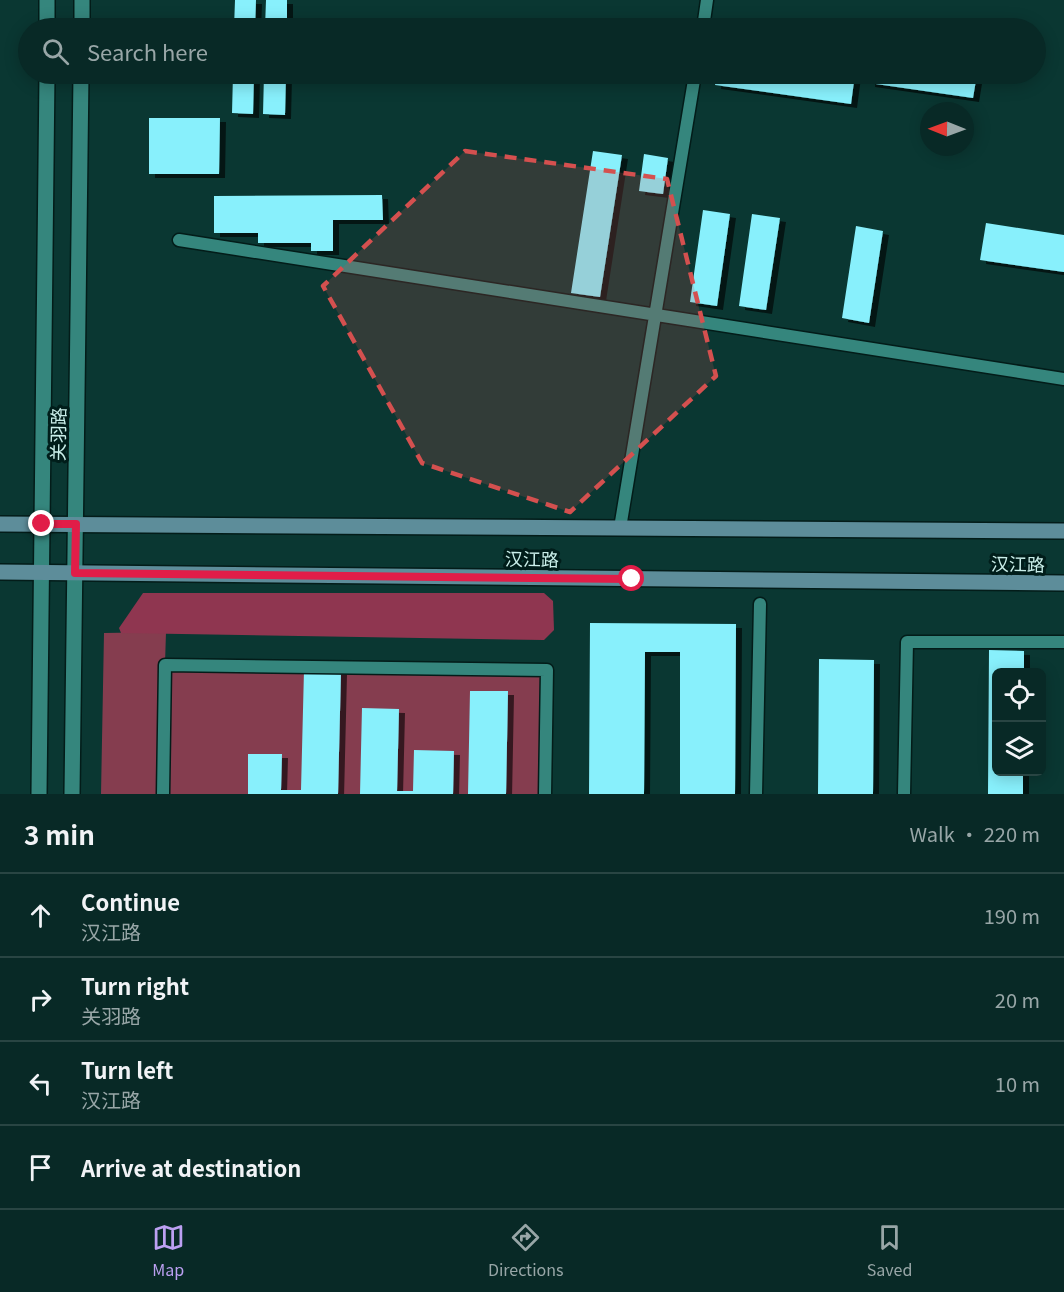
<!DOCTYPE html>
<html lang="en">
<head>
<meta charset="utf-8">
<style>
  body { margin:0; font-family:Georgia,"Noto Sans SC",serif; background:#11312e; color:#f1f3f6 }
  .controls { position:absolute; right:18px; bottom:18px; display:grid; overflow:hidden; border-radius:9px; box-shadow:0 3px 15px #0003 }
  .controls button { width:54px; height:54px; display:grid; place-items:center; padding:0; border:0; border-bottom:2px solid #294543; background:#082926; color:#f1f3f6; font:30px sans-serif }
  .compass { position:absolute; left:920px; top:102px; width:54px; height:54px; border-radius:50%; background:#082926; box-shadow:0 3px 15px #0003; rotate:271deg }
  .stop { position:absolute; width:18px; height:18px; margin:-14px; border:4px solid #e11d48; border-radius:50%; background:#fff }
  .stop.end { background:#e11d48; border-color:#fff; box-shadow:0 2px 6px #0008 }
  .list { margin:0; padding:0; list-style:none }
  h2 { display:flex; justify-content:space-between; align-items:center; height:78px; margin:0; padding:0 24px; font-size:26px }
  h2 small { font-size:20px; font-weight:400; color:#98a6a7 }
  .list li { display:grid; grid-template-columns:39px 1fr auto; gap:18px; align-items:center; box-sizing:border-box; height:84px; padding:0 24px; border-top:2px solid #294543 }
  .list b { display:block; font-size:22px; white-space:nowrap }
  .list p { margin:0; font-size:20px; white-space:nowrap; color:#98a6a7 }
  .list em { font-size:20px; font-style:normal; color:#98a6a7 }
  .icon { flex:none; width:33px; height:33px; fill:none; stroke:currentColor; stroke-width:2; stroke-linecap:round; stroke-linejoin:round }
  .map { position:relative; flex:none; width:1064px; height:794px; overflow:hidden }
  .search { position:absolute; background:#082926; box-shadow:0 3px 15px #0003; left:18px; right:18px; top:18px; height:66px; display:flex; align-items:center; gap:15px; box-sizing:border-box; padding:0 21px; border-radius:33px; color:#98a6a7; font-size:22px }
  .sheet { height:414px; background:#082926 }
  nav { display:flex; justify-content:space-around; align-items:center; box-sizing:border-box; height:84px; border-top:2px solid #294543; background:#082926; font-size:16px; color:#98a6a7 }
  nav a { display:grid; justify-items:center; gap:3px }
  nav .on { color:#bca0f2 }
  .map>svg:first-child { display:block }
  .green { fill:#853d4f }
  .forest { fill:#8f3650 }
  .building { fill:#88f0fc; filter:url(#shadow) }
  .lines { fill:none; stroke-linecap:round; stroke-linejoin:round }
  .service-casing { stroke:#031c19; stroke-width:15 }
  .tertiary-casing { stroke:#031c19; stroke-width:18 }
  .secondary-casing { stroke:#031c19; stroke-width:18 }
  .service { stroke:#35867d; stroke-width:12 }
  .tertiary { stroke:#35867d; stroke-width:15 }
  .secondary { stroke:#5d8d9a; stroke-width:15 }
  .route { stroke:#e11d48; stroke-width:8 }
  .marked { fill:#d4504f; fill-opacity:0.2; stroke:#d4504f; stroke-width:4.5; stroke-dasharray:12 8; stroke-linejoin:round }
  .labels { text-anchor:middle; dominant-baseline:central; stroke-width:6; stroke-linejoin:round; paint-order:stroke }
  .street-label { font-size:18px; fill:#caefea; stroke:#001d1a }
</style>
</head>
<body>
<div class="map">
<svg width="1064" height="794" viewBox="0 0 1064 794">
  <defs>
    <filter id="shadow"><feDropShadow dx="6" dy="4" stdDeviation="0" flood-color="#0009"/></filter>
  </defs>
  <rect width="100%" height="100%" fill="#0a3732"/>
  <path class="green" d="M166 632 165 664 547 670 545 794H101L104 633Z"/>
  <path class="forest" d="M143 593H544L553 601 554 630 544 640 121 633 119 628Z"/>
  <path class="building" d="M235 0H256L255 28H234Z
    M266 0H287V28H265Z
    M233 74H254L253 114 232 113Z
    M264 74H286L285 115 263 114Z
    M717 74H855L851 104 715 85Z
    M870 74H977L973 98 869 83Z
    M149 118H220L219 174H149Z
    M593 151 622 155 600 297 571 293Z
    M644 154 668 158 663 194 639 191Z
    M382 195 383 220H333V251H311V243H258V233H214V196Z
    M703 210 730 214 717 306 690 302Z
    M752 214 780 218 766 310 739 306Z
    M986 223 1064 235V272L980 260Z
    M856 226 883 231 869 323 842 318Z
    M590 623 736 624 735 794H680V652H645L644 794H589Z
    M989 650 1024 651V672H996V772H1023V794H988Z
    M819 659 874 660 873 794H818Z
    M304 670 341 671 338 794H248V754H282L281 790H301Z
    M470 691H508L506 794H468Z
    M362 708 399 709 397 791H413L414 750 454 751 453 794H360Z"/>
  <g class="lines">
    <g class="service-casing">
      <path id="service" d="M703 28 707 0
        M179 240 1064 379
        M620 528 695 74
        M163 794 165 665 547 670 545 794
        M756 794 760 604
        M904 794 907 642H1064"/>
    </g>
    <g class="tertiary-casing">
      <path id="tertiary" d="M47 28V0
        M82 28V0
        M39 794 47 74
        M72 794 81 74"/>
    </g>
    <g class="secondary-casing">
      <path id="secondary" d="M0 524 1064 531
        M0 572 1064 583"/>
    </g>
    <use href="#service" class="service"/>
    <use href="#tertiary" class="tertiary"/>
    <use href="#secondary" class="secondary"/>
  </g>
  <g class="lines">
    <path class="route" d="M42 524H76L75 573 632 579"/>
  </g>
  <path class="marked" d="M465 151 667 179 716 376 570 512 422 463 323 286Z"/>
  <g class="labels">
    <g class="street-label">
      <text transform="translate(57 434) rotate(-89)">关羽路</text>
      <text transform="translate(532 558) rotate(1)">汉江路</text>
      <text transform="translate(1018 563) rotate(1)">汉江路</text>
    </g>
  </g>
</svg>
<div class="controls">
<button><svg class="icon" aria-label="locate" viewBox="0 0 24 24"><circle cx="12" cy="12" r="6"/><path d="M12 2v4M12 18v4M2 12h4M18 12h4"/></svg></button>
<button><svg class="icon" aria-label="layers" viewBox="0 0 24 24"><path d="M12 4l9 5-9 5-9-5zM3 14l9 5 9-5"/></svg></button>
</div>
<svg class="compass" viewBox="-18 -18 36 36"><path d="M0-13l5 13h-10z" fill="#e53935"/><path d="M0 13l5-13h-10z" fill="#98a6a7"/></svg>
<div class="stop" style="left:632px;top:579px"></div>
<div class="stop end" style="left:42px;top:524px"></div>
<div class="search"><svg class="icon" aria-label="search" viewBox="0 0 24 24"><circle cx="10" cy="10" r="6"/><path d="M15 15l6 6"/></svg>Search here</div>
</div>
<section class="sheet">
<h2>3 min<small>Walk · 220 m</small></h2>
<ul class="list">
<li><svg class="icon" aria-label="ahead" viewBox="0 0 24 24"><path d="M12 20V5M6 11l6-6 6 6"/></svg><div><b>Continue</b><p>汉江路</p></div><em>190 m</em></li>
<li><svg class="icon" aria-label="right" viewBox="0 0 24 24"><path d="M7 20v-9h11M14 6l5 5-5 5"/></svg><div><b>Turn right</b><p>关羽路</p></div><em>20 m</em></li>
<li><svg class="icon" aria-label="left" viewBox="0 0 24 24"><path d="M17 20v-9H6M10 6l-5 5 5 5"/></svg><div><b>Turn left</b><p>汉江路</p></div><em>10 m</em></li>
<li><svg class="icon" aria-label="arrive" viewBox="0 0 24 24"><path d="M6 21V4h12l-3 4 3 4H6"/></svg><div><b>Arrive at destination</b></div></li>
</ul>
</section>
<nav>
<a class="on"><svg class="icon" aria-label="map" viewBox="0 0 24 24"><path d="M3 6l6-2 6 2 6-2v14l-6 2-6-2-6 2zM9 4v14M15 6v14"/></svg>Map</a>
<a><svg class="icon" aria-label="directions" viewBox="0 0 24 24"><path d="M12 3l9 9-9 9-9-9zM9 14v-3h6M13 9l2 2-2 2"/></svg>Directions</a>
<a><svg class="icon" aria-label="saved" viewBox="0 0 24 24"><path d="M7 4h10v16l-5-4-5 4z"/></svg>Saved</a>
</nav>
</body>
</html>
